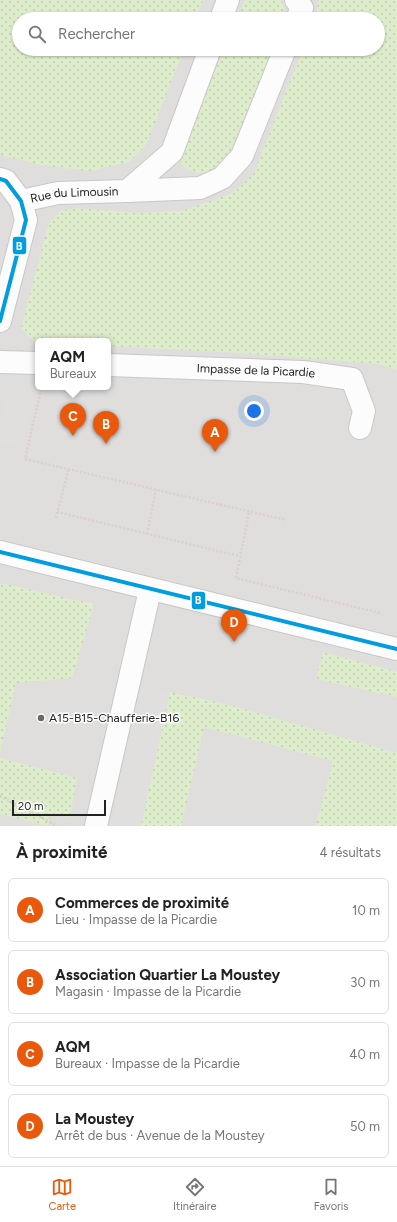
<!DOCTYPE html>
<html lang="fr">
<head>
<meta charset="utf-8">
<style>
  body { margin:0; font-family:Figtree,sans-serif; background:#f2f2f2; color:#222 }
  .scale { position:absolute; left:12px; bottom:10px; width:94px; box-sizing:border-box; padding-left:4px; border:2px solid #222; border-top:0; font-size:11px; line-height:14px; white-space:nowrap; color:#222; -webkit-text-stroke:3px #fff; paint-order:stroke }
  .you { position:absolute; left:254px; top:411px; width:14px; height:14px; margin:-10px; border:3px solid #fff; border-radius:50%; background:#1a73e8; box-shadow:0 0 0 6px #1a73e833 }
  .badge { display:grid; place-items:center; width:26px; height:26px; border-radius:50%; background:#ea580c; color:#fff; font-size:13px; font-weight:700 }
  .pin { position:absolute; translate:-50% -33px; filter:drop-shadow(0 1px 2px #0008) }
  .pin::after { content:''; position:absolute; top:21px; width:14px; height:12px; background:inherit; clip-path:polygon(0 0,100% 0,50% 100%) }
  .popup { position:absolute; left:35px; top:338px; width:76px; height:52px; box-sizing:border-box; display:grid; place-content:center; border-radius:6px; background:#fff; filter:drop-shadow(0 1px 3px #0005); font-size:13px; white-space:nowrap; color:#767676 }
  .popup b { font-size:15px; color:#222 }
  .popup::after { content:''; position:absolute; left:50%; top:100%; margin-left:-8px; border:8px solid transparent; border-top-color:#fff }
  .list { margin:0; padding:0; list-style:none }
  h2 { display:flex; justify-content:space-between; align-items:center; height:52px; margin:0; padding:0 16px; font-size:17px }
  h2 small { font-size:13px; font-weight:400; color:#767676 }
  .list li { display:grid; grid-template-columns:26px 1fr auto; gap:12px; align-items:center; box-sizing:border-box; height:64px; margin:0 8px 8px; padding:0 8px; border:1px solid #e0e0e0; border-radius:6px }
  .list b { display:block; font-size:15px; white-space:nowrap }
  .list p { margin:0; font-size:13px; white-space:nowrap; color:#767676 }
  .list em { font-size:13px; font-style:normal; color:#767676 }
  .icon { flex:none; width:22px; height:22px; fill:none; stroke:currentColor; stroke-width:2; stroke-linecap:round; stroke-linejoin:round }
  .map { position:relative; flex:none; width:397px; height:826px; overflow:hidden }
  .search { position:absolute; background:#fff; box-shadow:0 1px 3px #0004; left:12px; right:12px; top:12px; height:44px; display:flex; align-items:center; gap:10px; box-sizing:border-box; padding:0 14px; border-radius:22px; color:#767676; font-size:15px }
  .sheet { height:340px; background:#fff }
  nav { display:flex; justify-content:space-around; align-items:center; box-sizing:border-box; height:56px; border-top:1px solid #e0e0e0; background:#fff; font-size:11px; color:#767676 }
  nav a { display:grid; justify-items:center; gap:2px }
  nav .on { color:#ea580c }
  .map>svg:first-child { display:block }
  .residential { fill:#dfdedc; fill-rule:evenodd }
  .grass { fill:url(#grass-dots) }
  .parking { fill:#e0dfde }
  .lines { fill:none; stroke-linecap:round; stroke-linejoin:round }
  .street-casing { stroke:#c9c8c7; stroke-width:24 }
  .path { stroke:#dccecd; stroke-width:2.5; stroke-dasharray:2 2; stroke-linecap:butt }
  .street { stroke:#fdfcfc; stroke-width:22 }
  .bus-1-casing { stroke:#fff; stroke-width:7 }
  .bus-1 { stroke:#009de0; stroke-width:4 }
  .poi-dot { fill:#6a6968; stroke:#fff; stroke-width:1.5 }
  .labels { text-anchor:middle; dominant-baseline:central; stroke-width:3; stroke-linejoin:round; paint-order:stroke }
  .street-label { font-size:12px; fill:#222; stroke:#fff }
  .poi-label { font-size:12px; fill:#222; stroke:#fff; text-anchor:start }
  .line-badge { stroke:#fff; stroke-width:1.5 }
  .badge-label { font-size:11px; text-anchor:middle; font-weight:bold; fill:#fff }
</style>
</head>
<body>
<div class="map">
<svg width="397" height="826" viewBox="0 0 397 826">
  <defs>
    <pattern id="grass-dots" width="8" height="8" patternUnits="userSpaceOnUse"><rect width="8" height="8" fill="#ddeccb"/><path d="M2 2h.1M6 6h.1" fill="none" stroke="#bdcaae" stroke-width="1.8" stroke-linecap="round"/></pattern>
  </defs>
  <rect width="100%" height="100%" fill="#f0eeeb"/>
  <path class="residential" d="M0 0H397V826H0ZM19 19H378V49H19ZM38 341H108V387H38Z"/>
  <path class="grass" d="M0 0H203L196 19H19V49H184L146 145 129 162 89 171 41 165 0 155Z
    M245 0H279L283 3 285 19H236Z
    M319 0H397V370L379 364 239 353 108 346V341H37L29 337 21 328 49 223 61 211 75 208 138 213 182 211 228 195 242 185 254 173 303 49H378V19H315Z
    M224 49H273L229 155C214 169 201 181 182 165L181 154Z
    M0 583 94 604 72 678 16 683 0 752Z
    M323 652 397 672V697L316 679Z
    M170 692 230 705 397 753V826H316L333 761 204 727 181 826H141Z
    M0 758 77 778 70 817 51 814 48 826H0Z"/>
  <path class="parking" d="M10 381 37 388 22 448 0 443V422Z
    M142 686 170 692 141 826H111Z
    M0 814 49 826H0Z"/>
  <g class="lines">
    <g class="street-casing">
      <g id="street">
        <path d="M296 0 302 8 297 19"/>
        <path d="M221 19 228 0"/>
        <path d="M0 179 6 181 21 201 26 220 0 321"/>
        <path d="M127 191 200 188 222 178 242 156 285 49"/>
        <path id="s1" d="M21 201 58 193 127 191 172 152 210 49"/>
        <path d="M0 362 38 363"/>
        <path id="s2" d="M108 365 303 372 352 379 364 411 360 428"/>
        <path d="M0 552 397 649"/>
        <path d="M96 826 150 590"/>
      </g>
    </g>
    <path class="path" d="M41 389 25 459 286 520
      M57 512 239 556
      M249 513 236 578 380 613
      M56 518 69 468
      M147 534 156 490
      M0 796 57 826"/>
    <use href="#street" class="street"/>
    <g class="bus-1-casing">
      <path id="bus-1" d="M0 179 6 181 21 201 26 220 0 321
        M0 552 397 649"/>
    </g>
    <use href="#bus-1" class="bus-1"/>
  </g>
  <circle class="poi-dot" cx="41" cy="718" r="4"/>
  <g class="labels">
    <g class="street-label">
      <text stroke="none"><textPath href="#s1" startOffset="54">Rue du Limousin</textPath></text>
      <text stroke="none"><textPath href="#s2" startOffset="148">Impasse de la Picardie</textPath></text>
    </g>
    <g class="poi-label">
      <text x="49" y="718">A15-B15-Chaufferie-B16</text>
    </g>
  </g>
  <g class="line-badge">
    <rect x="12" y="236" width="15" height="19" rx="4" fill="#009de0"/>
    <rect x="191" y="591" width="15" height="19" rx="4" fill="#009de0"/>
  </g>
  <g class="badge-label">
    <text x="19" y="250">B</text>
    <text x="198" y="604">B</text>
  </g>
</svg>
<div class="scale">20 m</div>
<div class="you"></div>
<div class="pin badge" style="left:215px;top:452px">A</div>
<div class="pin badge" style="left:106px;top:444px">B</div>
<div class="pin badge" style="left:73px;top:436px">C</div>
<div class="popup"><b>AQM</b>Bureaux</div>
<div class="pin badge" style="left:234px;top:642px">D</div>
<div class="search"><svg class="icon" aria-label="search" viewBox="0 0 24 24"><circle cx="10" cy="10" r="6"/><path d="M15 15l6 6"/></svg>Rechercher</div>
</div>
<section class="sheet">
<h2>À proximité<small>4 résultats</small></h2>
<ul class="list">
<li><span class="badge">A</span><div><b>Commerces de proximité</b><p>Lieu · Impasse de la Picardie</p></div><em>10 m</em></li>
<li><span class="badge">B</span><div><b>Association Quartier La Moustey</b><p>Magasin · Impasse de la Picardie</p></div><em>30 m</em></li>
<li><span class="badge">C</span><div><b>AQM</b><p>Bureaux · Impasse de la Picardie</p></div><em>40 m</em></li>
<li><span class="badge">D</span><div><b>La Moustey</b><p>Arrêt de bus · Avenue de la Moustey</p></div><em>50 m</em></li>
</ul>
</section>
<nav>
<a class="on"><svg class="icon" aria-label="map" viewBox="0 0 24 24"><path d="M3 6l6-2 6 2 6-2v14l-6 2-6-2-6 2zM9 4v14M15 6v14"/></svg>Carte</a>
<a><svg class="icon" aria-label="directions" viewBox="0 0 24 24"><path d="M12 3l9 9-9 9-9-9zM9 14v-3h6M13 9l2 2-2 2"/></svg>Itinéraire</a>
<a><svg class="icon" aria-label="saved" viewBox="0 0 24 24"><path d="M7 4h10v16l-5-4-5 4z"/></svg>Favoris</a>
</nav>
</body>
</html>
